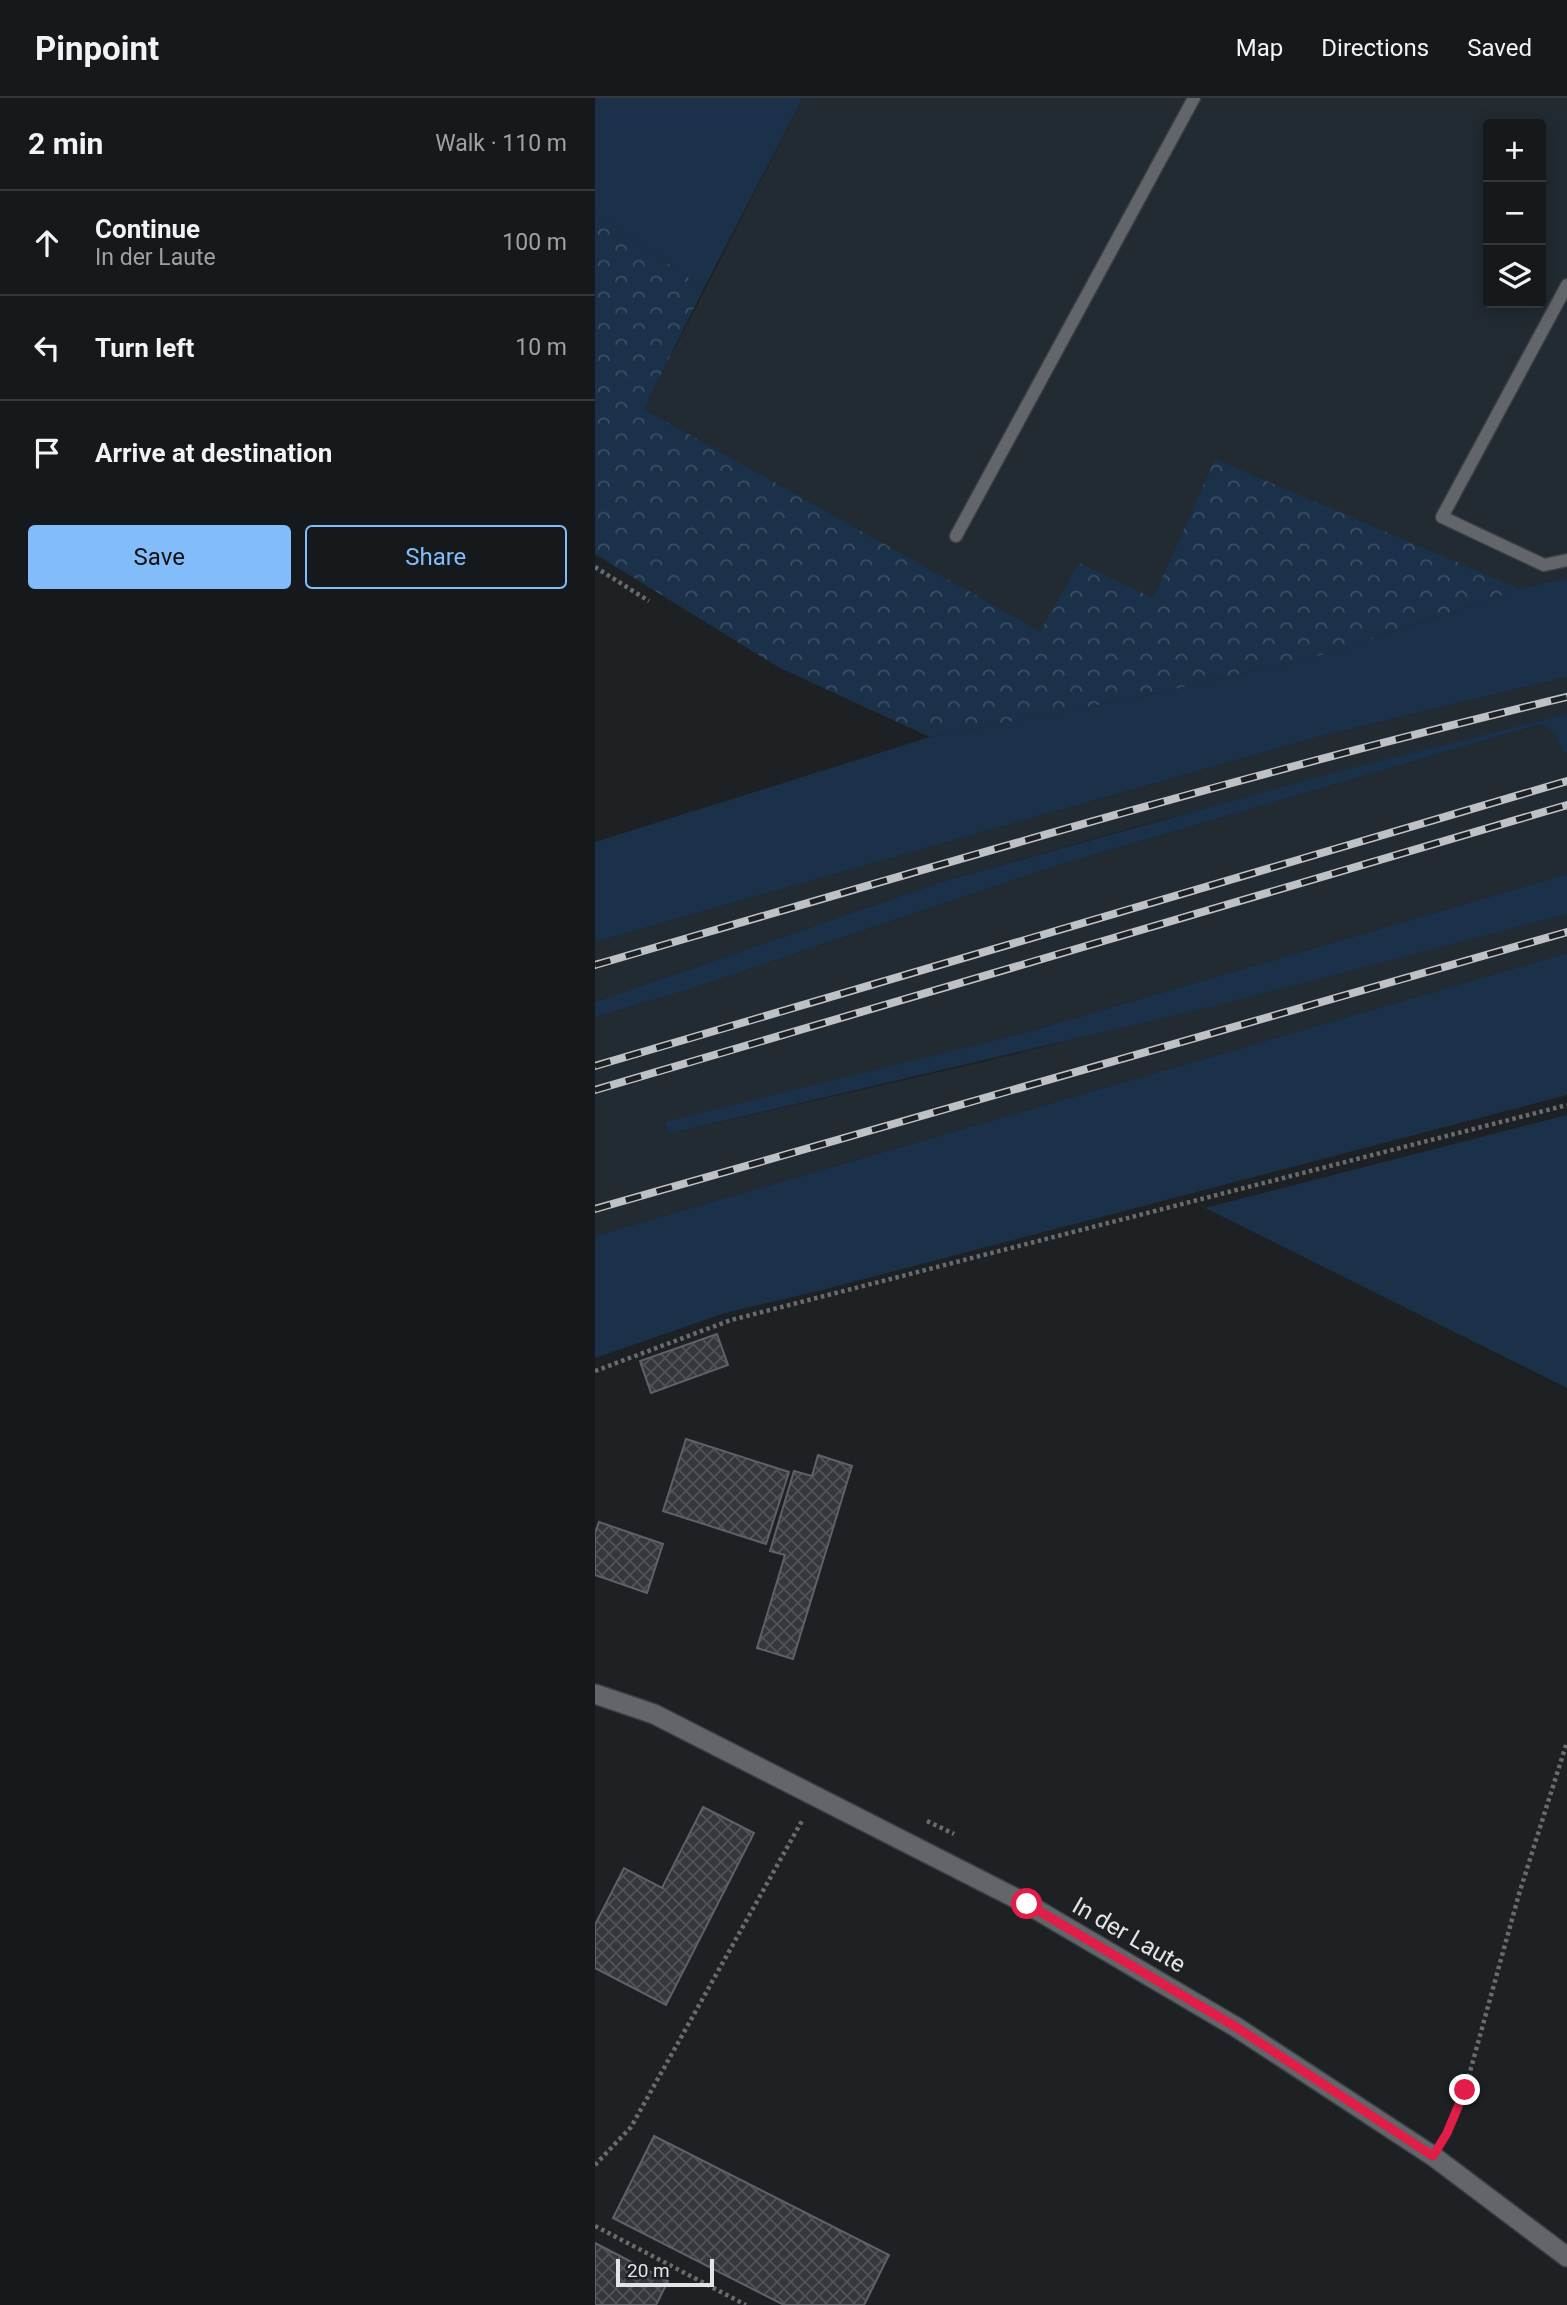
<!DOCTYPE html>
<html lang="en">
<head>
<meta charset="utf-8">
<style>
  body { margin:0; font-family:Roboto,sans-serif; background:#1f2224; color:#f1f3f6 }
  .controls { position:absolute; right:21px; top:21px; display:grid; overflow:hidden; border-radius:7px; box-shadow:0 4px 18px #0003 }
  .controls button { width:63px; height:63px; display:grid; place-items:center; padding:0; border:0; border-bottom:2px solid #35383a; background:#16191b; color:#f1f3f6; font:35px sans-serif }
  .scale { position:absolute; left:21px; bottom:18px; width:98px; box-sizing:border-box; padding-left:7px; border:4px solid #e2e4e7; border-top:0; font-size:19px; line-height:24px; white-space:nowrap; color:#e2e4e7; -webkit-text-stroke:5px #1d2124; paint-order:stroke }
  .stop { position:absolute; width:21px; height:21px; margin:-16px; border:5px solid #e11d48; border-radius:50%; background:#fff }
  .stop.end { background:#e11d48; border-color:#fff; box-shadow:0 2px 7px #0008 }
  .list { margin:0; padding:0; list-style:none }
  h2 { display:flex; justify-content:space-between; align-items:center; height:91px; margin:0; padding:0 28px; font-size:30px }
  h2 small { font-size:23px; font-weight:400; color:#9ea0a3 }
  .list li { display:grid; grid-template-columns:46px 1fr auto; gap:21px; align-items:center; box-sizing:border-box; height:105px; padding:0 28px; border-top:2px solid #35383a }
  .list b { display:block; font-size:26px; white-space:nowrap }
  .list p { margin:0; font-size:23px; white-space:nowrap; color:#9ea0a3 }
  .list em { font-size:23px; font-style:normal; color:#9ea0a3 }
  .actions { display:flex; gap:14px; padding:21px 28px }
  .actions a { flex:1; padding:16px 0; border:2px solid #82bcfa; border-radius:7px; text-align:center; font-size:24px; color:#82bcfa }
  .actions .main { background:#82bcfa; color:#111 }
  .icon { flex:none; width:38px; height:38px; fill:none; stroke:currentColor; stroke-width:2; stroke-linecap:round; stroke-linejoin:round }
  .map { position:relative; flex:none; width:972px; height:2207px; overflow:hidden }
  header { display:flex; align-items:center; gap:42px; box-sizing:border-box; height:98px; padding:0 35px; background:#16191b; border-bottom:2px solid #35383a }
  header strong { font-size:33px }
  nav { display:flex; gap:38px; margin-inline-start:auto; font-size:24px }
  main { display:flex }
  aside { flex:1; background:#16191b }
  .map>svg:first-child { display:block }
  .built { fill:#222a32; fill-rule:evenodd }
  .green { fill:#1a3149 }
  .forest { fill:url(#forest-crowns) }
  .building { fill:url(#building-cross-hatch); stroke:#5e6267; stroke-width:2 }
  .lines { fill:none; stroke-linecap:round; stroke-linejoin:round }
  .service-casing { stroke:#3c3e41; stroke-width:15 }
  .minor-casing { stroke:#3c3e41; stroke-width:22 }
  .path { stroke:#696c6f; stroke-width:4.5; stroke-dasharray:3.5 3.5; stroke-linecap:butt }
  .service { stroke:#62666b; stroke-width:12 }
  .minor { stroke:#62666b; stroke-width:19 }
  .rail-casing { stroke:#bfc2c5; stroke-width:8 }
  .rail { stroke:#1d2124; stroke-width:5; stroke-dasharray:16; stroke-linecap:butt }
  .route { stroke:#e11d48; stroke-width:9 }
  .labels { text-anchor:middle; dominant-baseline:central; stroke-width:5; stroke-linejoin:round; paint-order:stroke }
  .street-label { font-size:24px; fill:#e2e4e7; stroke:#1d2124 }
</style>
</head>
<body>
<header>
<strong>Pinpoint</strong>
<nav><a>Map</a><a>Directions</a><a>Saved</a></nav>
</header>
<main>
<aside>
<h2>2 min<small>Walk · 110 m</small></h2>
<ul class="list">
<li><svg class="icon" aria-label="ahead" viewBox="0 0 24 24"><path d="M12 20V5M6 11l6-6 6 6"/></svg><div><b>Continue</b><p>In der Laute</p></div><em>100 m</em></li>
<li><svg class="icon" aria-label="left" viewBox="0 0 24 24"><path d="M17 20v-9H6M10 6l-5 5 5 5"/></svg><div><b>Turn left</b></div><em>10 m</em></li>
<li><svg class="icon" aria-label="arrive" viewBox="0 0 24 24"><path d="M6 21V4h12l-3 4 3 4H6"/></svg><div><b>Arrive at destination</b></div></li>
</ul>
<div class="actions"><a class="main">Save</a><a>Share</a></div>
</aside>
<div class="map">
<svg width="972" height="2207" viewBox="0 0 972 2207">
  <defs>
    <pattern id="forest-crowns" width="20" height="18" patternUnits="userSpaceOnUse" patternTransform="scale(1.75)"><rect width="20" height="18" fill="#1a3149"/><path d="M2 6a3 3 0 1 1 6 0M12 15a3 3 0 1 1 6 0" fill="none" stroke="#3b4f63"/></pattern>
    <pattern id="building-cross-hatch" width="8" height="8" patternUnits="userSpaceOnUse" patternTransform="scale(1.75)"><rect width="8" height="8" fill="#34373b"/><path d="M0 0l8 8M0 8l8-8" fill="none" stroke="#515457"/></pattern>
  </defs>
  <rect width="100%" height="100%" fill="#1d2124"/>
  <path class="built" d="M208 0H972V480L925 491 620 362 558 500 445 533 49 311ZM893 26H946V205H893Z
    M972 579V616L551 726 346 784 0 904V844L730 637Z
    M946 626 961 636 967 656 972 655V776L439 932 70 1025 73 1036 388 964 972 816V855L0 1138V919L86 894 454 770Z"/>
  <path class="green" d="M0 0H208L109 190 0 116Z
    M972 480V579L730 637 0 844V744L335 639 545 599 735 555 925 491Z
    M972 616V655L967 656 961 636 946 626 454 770 86 894 0 919V904L346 784 741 674Z
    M972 776V816L624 907 73 1036 70 1024 439 932Z
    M972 855V997L223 1193 130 1215 0 1260V1138Z
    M972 1017V1290L610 1110Z"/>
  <path class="forest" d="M0 116 109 190 49 311 445 533 484 465 558 500 620 361 925 491 735 555 545 599 335 639 185 570 0 456Z"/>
  <path class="building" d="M122 1236 133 1267 56 1295 45 1263Z
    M91 1341 194 1374 171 1446 68 1413Z
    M223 1357 257 1368 198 1561 162 1550 190 1457 175 1453 199 1373 217 1378Z
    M4 1424 68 1446 52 1495 0 1477V1435Z
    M108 1709 159 1735 71 1907 0 1870V1827L29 1770 67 1790Z
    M59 2038 294 2157 269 2207H189L18 2120Z
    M0 2145 73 2183 61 2207H0Z"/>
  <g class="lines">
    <g class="service-casing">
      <path id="service" d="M972 187 847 419 949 467 972 462
        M361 438 599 0"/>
    </g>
    <g class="minor-casing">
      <path id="minor" d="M0 1596 59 1616 432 1806 641 1929 838 2058 972 2159"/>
    </g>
    <path class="path" d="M0 469 54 503
      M0 1273 136 1222 972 1007
      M332 1723 359 1736
      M851 2038 870 1992 924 1796 972 1644
      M0 2067 36 2029 208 1721
      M0 2128 151 2207"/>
    <use href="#service" class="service"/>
    <use href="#minor" class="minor"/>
    <g class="rail-casing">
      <path id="rail" d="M0 867C323 773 645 677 972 599
        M0 968 972 683
        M0 992 972 707
        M0 1111 972 834"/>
    </g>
    <use href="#rail" class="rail"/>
  </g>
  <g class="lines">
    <path class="route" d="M432 1806 641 1929 838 2058 852 2035 870 1992"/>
  </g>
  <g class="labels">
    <g class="street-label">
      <text transform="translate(534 1837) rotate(30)">In der Laute</text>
    </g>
  </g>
</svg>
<div class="controls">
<button>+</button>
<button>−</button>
<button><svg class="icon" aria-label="layers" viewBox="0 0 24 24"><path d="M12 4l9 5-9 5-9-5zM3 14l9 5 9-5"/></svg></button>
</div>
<div class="scale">20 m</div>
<div class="stop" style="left:432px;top:1806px"></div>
<div class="stop end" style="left:870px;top:1992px"></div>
</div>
</main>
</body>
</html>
